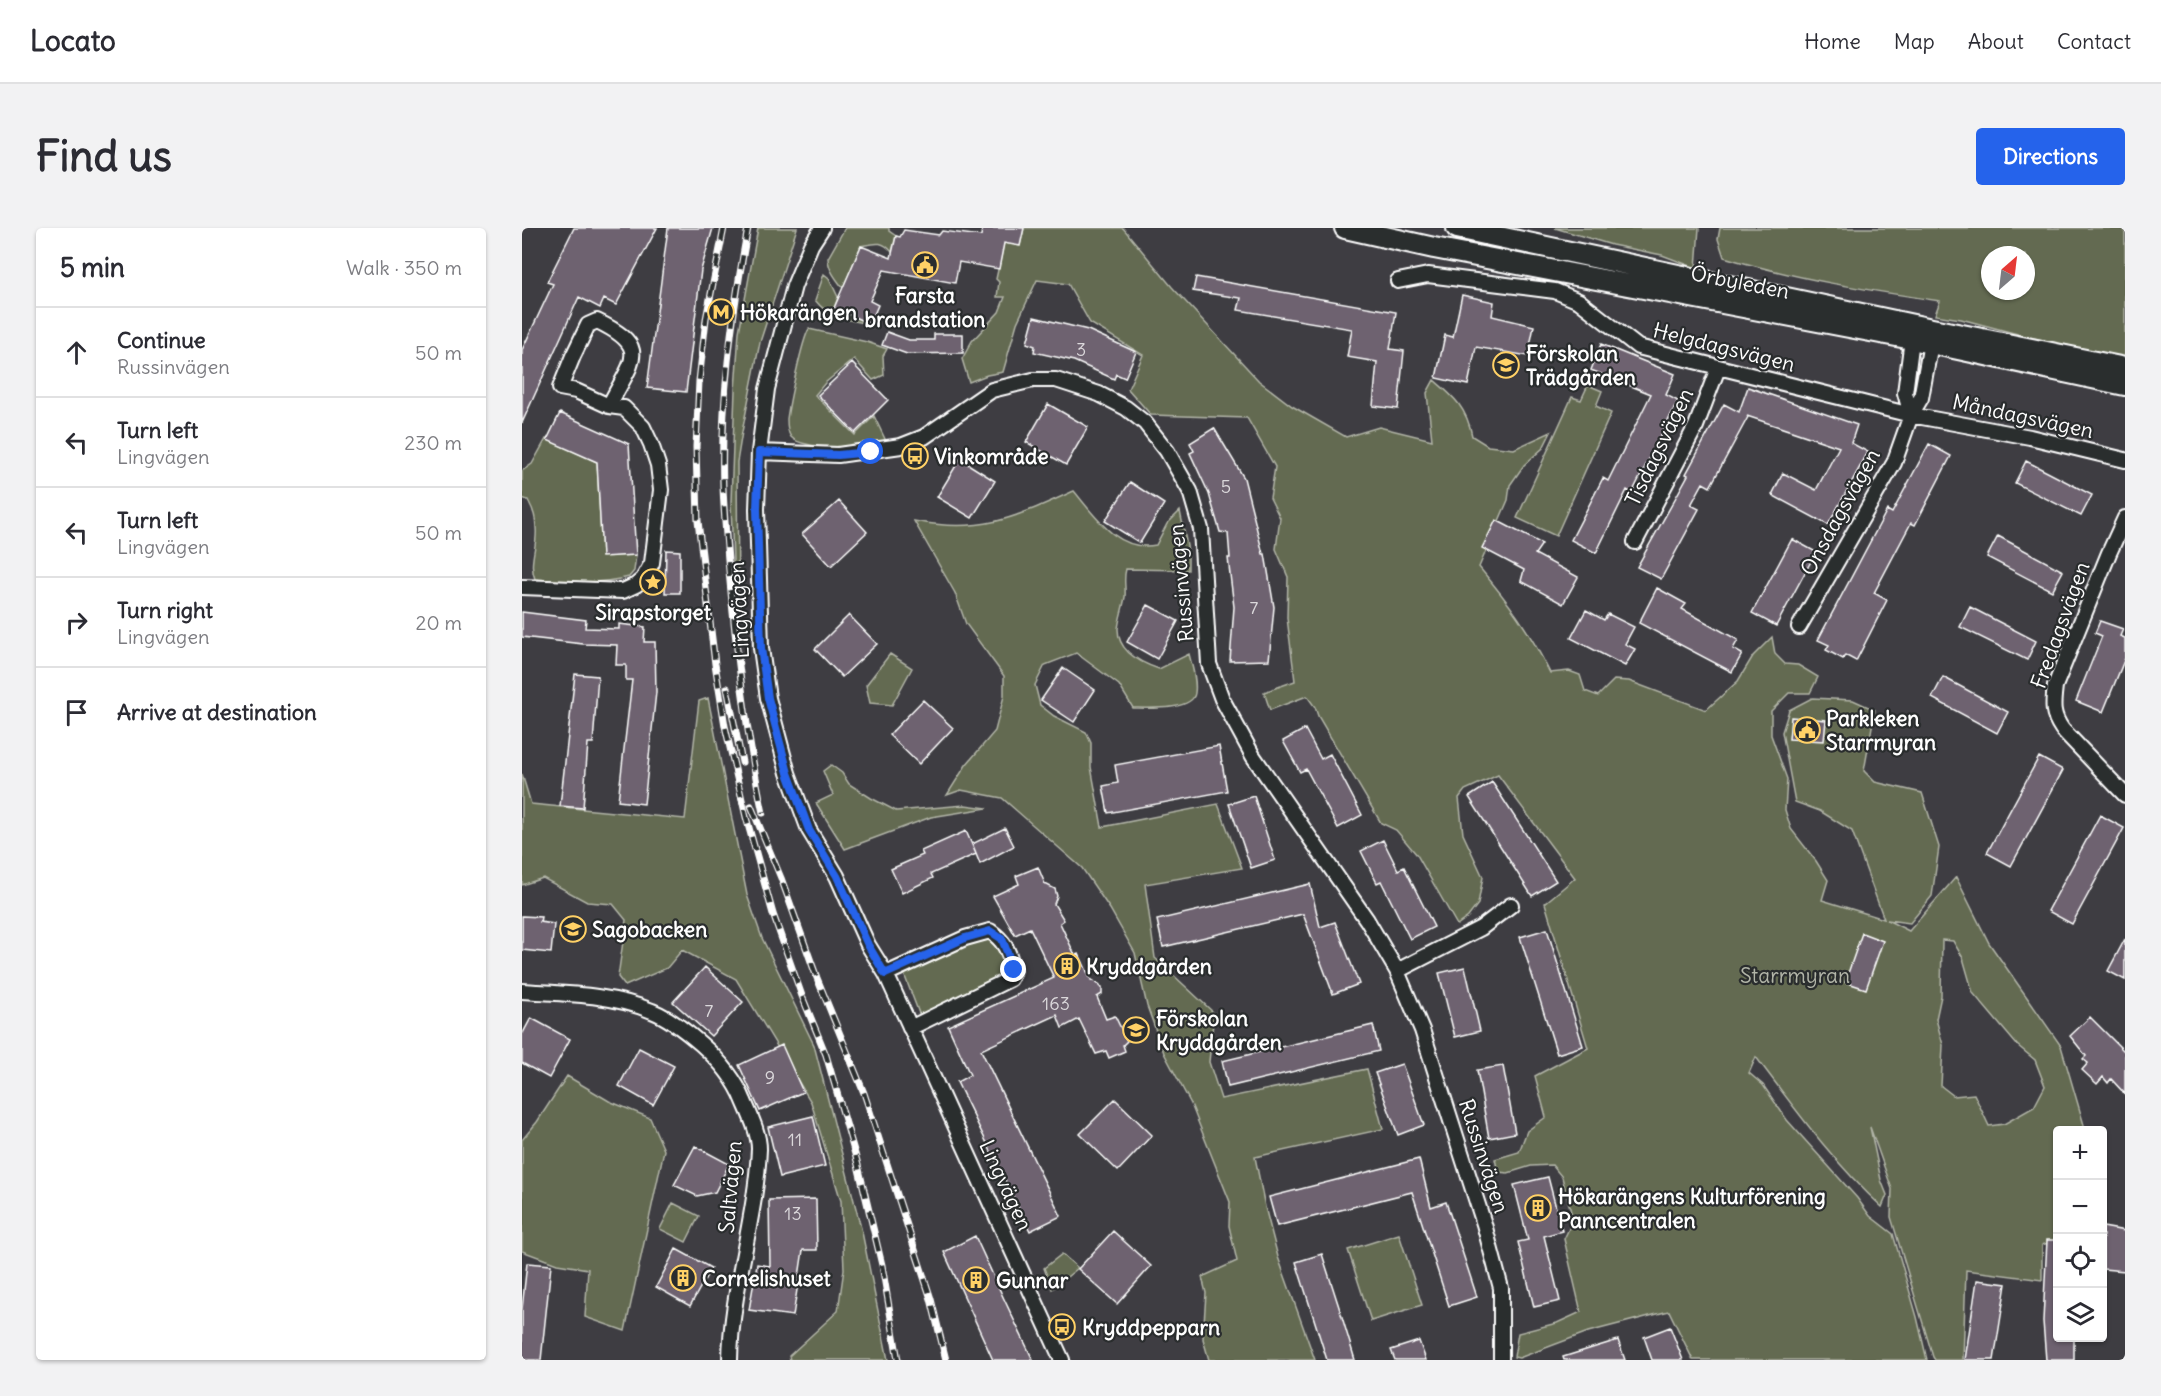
<!DOCTYPE html>
<html lang="en">
<head>
<meta charset="utf-8">
<style>
  body { margin:0; font-family:Delius,sans-serif; background:#f2f2f3; color:#2b2b33 }
  .controls { position:absolute; right:18px; bottom:18px; display:grid; overflow:hidden; border-radius:6px; box-shadow:0 2px 4px #0004 }
  .controls button { width:54px; height:54px; display:grid; place-items:center; padding:0; border:0; border-bottom:2px solid #e1e1e2; background:#fff; color:#2b2b33; font:30px sans-serif }
  .compass { position:absolute; left:1459px; top:18px; width:54px; height:54px; border-radius:50%; background:#fff; box-shadow:0 2px 4px #0004; rotate:28deg }
  .stop { position:absolute; width:18px; height:18px; margin:-14px; border:4px solid #2563eb; border-radius:50%; background:#fff }
  .stop.end { background:#2563eb; border-color:#fff; box-shadow:0 2px 6px #0008 }
  .list { margin:0; padding:0; list-style:none }
  h2 { display:flex; justify-content:space-between; align-items:center; height:78px; margin:0; padding:0 24px; font-size:26px }
  h2 small { font-size:20px; font-weight:400; color:#7c7c81 }
  .list li { display:grid; grid-template-columns:39px 1fr auto; gap:18px; align-items:center; box-sizing:border-box; height:90px; padding:0 24px; border-top:2px solid #e1e1e2 }
  .list b { display:block; font-size:22px; white-space:nowrap }
  .list p { margin:0; font-size:20px; white-space:nowrap; color:#7c7c81 }
  .list em { font-size:20px; font-style:normal; color:#7c7c81 }
  .icon { flex:none; width:33px; height:33px; fill:none; stroke:currentColor; stroke-width:2; stroke-linecap:round; stroke-linejoin:round }
  .map { position:relative; flex:none; width:1603px; height:1132px; overflow:hidden; border-radius:6px }
  header { display:flex; align-items:center; gap:36px; box-sizing:border-box; height:84px; padding:0 30px; background:#fff; border-bottom:2px solid #e1e1e2 }
  header strong { font-size:28px }
  nav { display:flex; gap:33px; margin-inline-start:auto; font-size:21px }
  .intro { display:flex; align-items:center; justify-content:space-between; box-sizing:border-box; height:144px; padding:0 36px }
  h1 { margin:0; font-size:42px }
  .button { padding:15px 27px; border-radius:6px; background:#2563eb; color:#fff; font-size:21px; font-weight:700 }
  main { display:flex; gap:36px; padding:0 36px }
  aside { flex:1; background:#fff; border-radius:6px; box-shadow:0 2px 4px #0004 }
  .map>svg:first-child { display:block }
  .green { fill:#646b51; stroke:#b2b5a8; stroke-width:1.5; fill-rule:evenodd }
  .building { fill:#6e6270; stroke:#fff; stroke-width:1.5 }
  .lines { fill:none; stroke-linecap:round; stroke-linejoin:round }
  .street-casing { stroke:#fff; stroke-width:18 }
  .secondary-casing { stroke:#fff; stroke-width:24 }
  .street { stroke:#2a2d2e; stroke-width:14 }
  .secondary { stroke:#2a2d2e; stroke-width:20 }
  .rail-casing { stroke:#fff; stroke-width:7 }
  .rail { stroke:#2a2d2e; stroke-width:4.5; stroke-dasharray:14; stroke-linecap:butt }
  .route { stroke:#2563eb; stroke-width:8 }
  .labels { text-anchor:middle; dominant-baseline:central; stroke-width:4.5; stroke-linejoin:round; paint-order:stroke }
  .number-label { font-size:18px; fill:#dbd8db }
  .street-label { font-size:21px; fill:#fff; stroke:#2a2d2e }
  .poi-label { font-size:21px; font-weight:bold; fill:#fff; stroke:#2a2d2e; text-anchor:start }
  .park-label { font-size:21px; fill:#b2b5a8; stroke:#2a2d2e }
</style>
</head>
<body>
<header>
<strong>Locato</strong>
<nav><a>Home</a><a>Map</a><a>About</a><a>Contact</a></nav>
</header>
<div class="intro"><h1>Find us</h1><a class="button">Directions</a></div>
<main>
<aside>
<h2>5 min<small>Walk · 350 m</small></h2>
<ul class="list">
<li><svg class="icon" aria-label="ahead" viewBox="0 0 24 24"><path d="M12 20V5M6 11l6-6 6 6"/></svg><div><b>Continue</b><p>Russinvägen</p></div><em>50 m</em></li>
<li><svg class="icon" aria-label="left" viewBox="0 0 24 24"><path d="M17 20v-9H6M10 6l-5 5 5 5"/></svg><div><b>Turn left</b><p>Lingvägen</p></div><em>230 m</em></li>
<li><svg class="icon" aria-label="left" viewBox="0 0 24 24"><path d="M17 20v-9H6M10 6l-5 5 5 5"/></svg><div><b>Turn left</b><p>Lingvägen</p></div><em>50 m</em></li>
<li><svg class="icon" aria-label="right" viewBox="0 0 24 24"><path d="M7 20v-9h11M14 6l5 5-5 5"/></svg><div><b>Turn right</b><p>Lingvägen</p></div><em>20 m</em></li>
<li><svg class="icon" aria-label="arrive" viewBox="0 0 24 24"><path d="M6 21V4h12l-3 4 3 4H6"/></svg><div><b>Arrive at destination</b></div></li>
</ul>
</aside>
<div class="map">
<svg width="1603" height="1132" viewBox="0 0 1603 1132">
  <rect width="100%" height="100%" fill="#3e3d42"/>
  <filter id="ink" filterUnits="userSpaceOnUse"><feTurbulence type="fractalNoise" baseFrequency=".0167" numOctaves="2"/><feDisplacementMap in="SourceGraphic" scale="12" xChannelSelector="R" yChannelSelector="G"/><feConvolveMatrix kernelMatrix="1 2 1 2 8 2 1 2 1" color-interpolation-filters="sRGB"/></filter>
  <g filter="url(#ink)">
    <path class="green" d="M236 0H275L238 114 220 204 215 234 216 373 211 334 209 274 213 162 217 104Z
      M323 0H367V3L374 8 370 24C360 12 354 15 339 18L321 60C314 51 306 41 306 30Z
      M502 0H601L650 59 737 153 770 178 824 209 857 199 910 212 905 165 912 152C932 169 945 180 950 208L966 218 992 221 1029 204 1021 220 1002 237 988 257 986 272 957 339C988 376 1007 402 1028 445L1047 443 1058 447 1063 463 1076 468 1092 452 1107 453 1184 482 1216 453 1231 428 1250 409 1253 426 1263 436 1276 437 1296 449 1288 465H1267L1249 483V507L1265 551 1263 582 1269 601 1294 633 1306 652 1300 672 1362 691 1330 603 1298 583 1273 574 1260 504 1267 482 1290 470 1331 472 1353 482 1342 543 1353 554 1400 565 1417 619 1410 668 1388 695 1365 692 1387 703 1434 649 1467 715 1539 818 1562 897 1561 902H1536L1535 1012 1520 1017V1052L1444 1042 1441 1132H1413L1411 1129 1369 989 1370 961 1348 899 1359 952 1365 967 1360 979C1311 934 1274 882 1234 829L1227 845 1241 857 1265 892 1335 970 1348 988 1371 1006 1395 1089 1405 1132H1171L1147 1083 1066 1104 997 1130 992 1129 996 1105 1035 1095 1059 1084 1042 1011 1051 992 1040 949 1030 937 1009 938 986 945 976 944 973 931 997 924 1005 903 1024 889 1013 848 1066 820 1023 675 1053 650 976 547 943 562 937 570 941 606 961 649 956 676 946 689 935 697 895 627 874 602 859 595 796 488 793 479 785 468 748 482 742 464 773 453 765 390 766 349 754 321 758 290 748 270 753 239 725 190 629 187 606 161 621 127 568 95 546 56 515 52 495 95 481 144 465 147 447 154 440 131 450 113 477 84 483 69H475L477 54 474 51 482 15 498 18ZM1420 712 1431 713 1441 730 1451 765 1495 817 1513 832 1523 858 1512 879 1482 896 1467 898 1452 866 1432 868 1419 858 1421 817 1414 791 1419 768Z
      M1033 0H1177L1174 40 1140 27 1090 17Z
      M1198 0H1603V130L1503 108 1439 91 1413 87 1418 73C1345 62 1273 51 1202 29L1196 11ZM1468 27H1504V63H1468Z
      M302 46 307 50 316 69 312 80 348 96C324 91 309 92 293 72Z
      M287 101 345 114 365 121 361 128 362 147 351 152 332 131 303 155 293 167 333 207 352 188 364 213C347 220 282 223 269 209 266 205 265 197 265 191 267 176 280 112 287 101Z
      M1066 157 1080 163 1074 178 1089 185 1034 308 995 290 1050 169 1059 172Z
      M24 211 75 234 80 328 114 327 112 343 107 349C77 357 44 354 13 351 6 334 16 318 14 300 14 290 11 281 6 272L0 270V243L10 236Z
      M552 263C573 288 596 325 634 317L645 296 658 283 666 323V342L604 341C601 351 604 359 603 369 601 380 597 391 596 401 596 424 619 435 637 441L667 426C670 438 675 452 673 465 671 483 625 480 611 480L597 457 554 425 523 437 513 457 518 477 532 488 564 504 569 515V539L580 599 696 576 720 640 623 656 633 730 692 785 687 834 699 871 845 841 861 901 733 929 743 979 756 1029 793 1132H687L681 1111 684 1065 680 1049 715 1033 707 998 708 974 669 876 642 825 625 778 613 725 588 681 560 640 480 570 439 562 425 567 444 537 473 503 482 468V448L444 396 433 365 392 293C459 306 492 290 552 263Z
      M368 426 390 440 370 477 348 475 344 457Z
      M186 470 225 667 240 710 292 817 340 1004 366 1132H268L267 1128 316 1083 322 1041 319 973 289 874 214 751 160 722 145 740 103 758 96 749 104 692 91 676 65 674 21 650 0 657V546L9 576 163 591 177 473Z
      M309 537 320 545 327 556 349 570 374 583 443 577 465 580 409 589 323 621 294 575 311 567 301 543Z
      M461 708 472 711C480 727 486 736 478 753L398 788 382 746Z
      M45 848 87 873 128 890 142 922 103 1103 63 1089 66 1041 35 1036 0 1023V912L15 894Z
      M151 975 177 988 164 1014 138 1001Z
      M877 1006 900 1077 849 1093 826 1022Z
      M540 1026 556 1040 530 1061 522 1040Z"/>
    <path class="building" d="M52 0H135L94 77 82 71 78 80 57 69 0 195V122L31 56 25 54Z
      M146 0H191L179 42 164 164 125 160Z
      M460 0H502L498 18 482 15 477 41 437 34 433 55 362 42 348 73 356 77 348 96 312 80 339 18 369 30 374 8 378 9 382 2 417 7 420 3 459 8Z
      M674 49 874 84 868 121 882 123 876 181 851 178 855 134 825 129 830 101 716 82 719 70 671 63Z
      M940 67 972 74 970 88 1012 98 1006 128 954 119 946 157 914 150 923 107 931 109Z
      M512 89 566 102 614 124 603 150 594 146 592 151 552 133 512 124 513 118 505 115Z
      M365 104 387 112H412V106H441V125L385 126 360 117Z
      M1079 116 1153 146 1144 167 1156 173 1110 265 1105 262 1074 325 1049 312 1081 250 1086 253 1129 166 1069 142Z
      M330 135 366 172 333 205 296 167Z
      M1226 159 1335 197 1329 215 1346 224 1306 297 1250 267 1261 245 1294 262 1317 219 1225 188 1226 189 1188 259 1181 255 1169 277 1177 281 1139 351 1115 339 1154 269 1166 247 1164 246 1202 176 1217 184Z
      M526 176 566 199 544 237 504 214Z
      M38 185 107 216 114 327 80 329 75 234 25 212Z
      M692 200 722 250 741 326H743L752 379 747 432 708 433 712 379 706 330H708L706 305 698 304 687 266 668 225 672 223 668 215Z
      M1407 216 1429 228 1393 297 1389 295 1352 365 1365 372 1334 433 1323 427 1321 431 1304 422 1307 417 1296 412 1365 282 1370 285Z
      M438 231 473 253 450 290 415 269Z
      M1504 233 1570 267 1559 288 1493 255Z
      M608 254 642 276 618 315 583 293Z
      M317 273 345 304 309 338 280 306Z
      M974 292 1020 316 1013 326 1056 349 1041 376 999 353 1002 342 960 320Z
      M1476 308 1541 343 1530 363 1465 329Z
      M1270 311 1294 324 1254 398 1230 385Z
      M144 322 158 323V365H143Z
      M1135 360 1164 376 1160 381 1216 412 1211 421 1220 426 1210 444 1117 395Z
      M626 377 656 393 635 431 605 414Z
      M1448 379 1514 413 1505 432 1438 399Z
      M1064 382 1082 392 1086 386 1112 399 1103 416 1113 421 1103 438 1049 410Z
      M0 384 64 392 63 400 97 401V396L123 399 122 414H133L134 464 122 576 96 573 110 452H104V437H94L95 417 61 416 0 409Z
      M327 387 355 416 320 449 293 421Z
      M1578 393 1601 401 1598 408 1603 410V430L1581 484 1554 473 1580 408 1573 405Z
      M541 440 573 462 552 494 519 472Z
      M53 446 76 448 71 515H66L61 580 38 578Z
      M1421 449 1486 484 1475 505 1410 470Z
      M401 472 431 500 397 536 367 507Z
      M1269 489 1304 492 1302 513 1267 511Z
      M783 501 799 531 808 526 840 587 816 600 784 541 778 544 761 513Z
      M697 518 705 563 586 585 581 558 596 555 593 537Z
      M1517 529 1541 542 1489 638 1465 625Z
      M970 554 1034 653 1010 668 947 569Z
      M732 568 753 632 729 640 707 576Z
      M1578 587 1602 600 1550 696 1526 683Z
      M483 600 492 618 458 636 450 616Z
      M444 603 454 626 409 646 411 650 380 665 369 641 401 627 399 623Z
      M861 612 876 642 882 639 912 699 888 711 859 653 855 655 839 623Z
      M516 639 523 656 533 661 535 668 532 676 542 692 538 695 553 727 557 726 569 752 576 756 580 760V766L575 769 584 791 593 788 605 813 601 817 603 823 587 830 584 823 574 826 557 791 540 800 535 787 459 822 539 988 508 1003 435 854 448 847 426 798 532 750 508 700 493 707 471 668 497 656 494 648Z
      M788 656 798 699 813 694 837 756 811 766 781 686 641 719 635 692Z
      M0 688 19 689 18 694 32 696 29 725 0 722Z
      M1025 701 1061 818 1035 826 998 709Z
      M1340 705 1361 713 1344 761 1323 754Z
      M1603 711V752L1586 743Z
      M183 739 221 774 189 808 151 774Z
      M943 739 958 803 933 809 917 745Z
      M1568 789 1603 824V866L1589 851 1586 855 1581 849 1575 856 1560 842 1566 835 1561 831 1564 828 1548 808Z
      M9 790 48 811 27 850 0 835V807Z
      M851 797 857 823 706 859 700 833Z
      M260 817 281 864 238 883 217 837Z
      M117 820 152 838 131 877 97 858Z
      M880 836 902 897 876 907 853 845Z
      M981 838 993 905 967 910 955 842Z
      M593 871 630 907 596 943 558 906Z
      M291 888 303 938 258 949 246 899Z
      M173 918 207 936 193 964 175 968 152 957Z
      M897 931 909 979 924 974 955 1069 927 1078 890 964 755 998 747 969Z
      M1026 949 1040 1003 1022 1008 1038 1073 1012 1079 996 1014 1006 1012 992 957Z
      M294 971 295 1022H281L271 1088 227 1082 235 1036 248 1038 247 972Z
      M1581 999 1603 1003V1043L1581 1041Z
      M591 1003 629 1038 595 1076 556 1041Z
      M453 1008 482 1071 511 1132H471L422 1024Z
      M1525 1012H1536V1110H1552V1132H1524L1521 1093Z
      M154 1021 189 1040 168 1078 134 1059Z
      M800 1026 817 1079 833 1132H805L774 1034Z
      M5 1035 29 1037 19 1132H0V1081Z
      M1455 1052 1484 1056 1472 1132H1443Z
      M1148 1099 1161 1132H1130L1122 1109Z
      M1096 1112 1103 1132H1042L1041 1129Z
      M897 1113 904 1132H873L869 1122Z"/>
    <g class="lines">
      <g class="street-casing">
        <path id="street" d="M300 0 289 17 272 58 245 161 237 224 235 281 239 420 246 470 266 545 287 602 315 648 346 717 364 746 540 1132
          M876 53 906 47 1033 63 1057 73 1116 119 1389 187 1508 209 1603 232
          M1389 187 1383 165 1390 111
          M237 224 316 227 379 218 402 209 470 162 511 152H534L577 166 604 180 623 195 645 223 668 263 679 301 687 436 700 471 731 528 845 692 875 743 900 802 962 996 979 1060V1132
          M1603 290 1587 325 1533 458C1531 476 1529 485 1540 501L1603 567
          M1113 314 1174 198 1196 140
          M0 359 101 363 114 357 121 351 130 335 139 262 136 237 129 216 121 199 102 180 87 178 54 163 38 160 51 128 66 97 75 93C131 120 109 133 87 178
          M1277 399 1372 235 1389 187 1399 170 1409 115
          M875 743 959 700 989 677
          M364 746 443 710 468 703C484 714 486 723 492 742L488 751 388 800
          M0 763C42 766 90 766 130 783 148 790 164 803 179 816 197 832 213 850 222 873 228 887 237 905 237 921 234 992 209 1061 208 1132"/>
      </g>
      <g class="secondary-casing">
        <path id="secondary" d="M823 0 912 20 1390 111 1603 157
          M935 0 1410 101 1603 140"/>
      </g>
      <use href="#street" class="street"/>
      <use href="#secondary" class="secondary"/>
      <g class="rail-casing">
        <path id="rail" d="M202 0 184 91 177 153 174 219 176 293 193 436 203 498 224 589 251 686 280 768 304 827 335 933 360 1037 376 1132
          M226 0C210 84 198 173 201 259 203 308 208 356 213 404 220 465 228 525 241 585
          M205 460 220 534
          M229 578 259 650 295 750 342 865 409 1071 424 1132"/>
      </g>
      <use href="#rail" class="rail"/>
    </g>
  </g>
  <g class="lines" filter="url(#ink)">
    <path class="route" d="M349 224 316 227 237 224 235 281 239 420 246 470 266 545 287 602 315 648 346 717 363 746 443 710 468 703 480 711 492 742"/>
  </g>
  <defs>
    <g id="civic-ring" transform="scale(1.35)"><circle r="9.5" fill="#2a2d2e" stroke="#ffd166" stroke-width="1.5"/><path d="M-.6-6.5H3V-4.5H.6V-3L4-1V1h2V6H-6V1h2V-1L-.6-3ZM-1.2 2.5V6h2.4V2.5Z" fill="#ffd166"/></g>
    <g id="metro-ring" transform="scale(1.35)"><circle r="9.5" fill="#2a2d2e" stroke="#ffd166" stroke-width="1.5"/><path d="M-5.5 5V-5H-3L0 0L3-5H5.5V5H3V-.5L0 4L-3-.5V5Z" fill="#ffd166"/></g>
    <g id="school-ring" transform="scale(1.35)"><circle r="9.5" fill="#2a2d2e" stroke="#ffd166" stroke-width="1.5"/><path d="M0-5L7-2L0 1L-7-2ZM-4 1L0 2.5L4 1V4Q0 6-4 4Z" fill="#ffd166"/></g>
    <g id="bus-ring" transform="scale(1.35)"><circle r="9.5" fill="#2a2d2e" stroke="#ffd166" stroke-width="1.5"/><path d="M-5-6H5V4H4V6H2V4H-2V6H-4V4H-5ZM-3.5-4V0h7V-4ZM-3.5 1.2v1.5H-2V1.2ZM2 1.2v1.5H3.5V1.2Z" fill="#ffd166"/></g>
    <g id="sight-ring" transform="scale(1.35)"><circle r="9.5" fill="#2a2d2e" stroke="#ffd166" stroke-width="1.5"/><path d="M0-6L1.8-2.2L6-1.7L2.9 1.2L3.7 5.4L0 3.3L-3.7 5.4L-2.9 1.2L-6-1.7L-1.8-2.2Z" fill="#ffd166"/></g>
    <g id="building-ring" transform="scale(1.35)"><circle r="9.5" fill="#2a2d2e" stroke="#ffd166" stroke-width="1.5"/><path d="M-4-6H4V6H1V3H-1V6H-4ZM-2.5-4.3h1.7v1.8h-1.7ZM.8-4.3h1.7v1.8H.8ZM-2.5-1h1.7V.8h-1.7ZM.8-1h1.7V.8H.8Z" fill="#ffd166"/></g>
  </defs>
  <g fill-rule="evenodd">
    <use href="#civic-ring" x="403" y="37"/>
    <use href="#metro-ring" x="199" y="84"/>
    <use href="#school-ring" x="984" y="137"/>
    <use href="#bus-ring" x="393" y="228"/>
    <use href="#sight-ring" x="131" y="354"/>
    <use href="#civic-ring" x="1285" y="502"/>
    <use href="#school-ring" x="51" y="701"/>
    <use href="#building-ring" x="545" y="738"/>
    <use href="#school-ring" x="614" y="802"/>
    <use href="#building-ring" x="1016" y="980"/>
    <use href="#building-ring" x="161" y="1050"/>
    <use href="#building-ring" x="454" y="1052"/>
    <use href="#bus-ring" x="540" y="1099"/>
  </g>
  <g class="labels">
    <g class="number-label">
      <text x="559" y="121">3</text>
      <text x="704" y="258">5</text>
      <text x="732" y="379">7</text>
      <text x="534" y="775">163</text>
      <text x="187" y="782">7</text>
      <text x="248" y="849">9</text>
      <text x="273" y="911">11</text>
      <text x="271" y="985">13</text>
    </g>
    <g class="street-label">
      <text transform="translate(1218 54) rotate(11)">Örbyleden</text>
      <text transform="translate(1202 119) rotate(14)">Helgdagsvägen</text>
      <text transform="translate(1501 188) rotate(12)">Måndagsvägen</text>
      <text transform="translate(1137 219) rotate(-64)">Tisdagsvägen</text>
      <text transform="translate(1318 284) rotate(-61)">Onsdagsvägen</text>
      <text transform="translate(659 355) rotate(-95)">Russinvägen</text>
      <text transform="translate(217 382) rotate(-93)">Lingvägen</text>
      <text transform="translate(1538 397) rotate(-70)">Fredagsvägen</text>
      <text transform="translate(962 928) rotate(72)">Russinvägen</text>
      <text transform="translate(484 957) rotate(65)">Lingvägen</text>
      <text transform="translate(208 959) rotate(-85)">Saltvägen</text>
    </g>
    <g class="poi-label">
      <text x="403" y="67" text-anchor="middle">Farsta<tspan x="403" dy="24">brandstation</tspan></text>
      <text x="218" y="84">Hökarängen</text>
      <text x="1004" y="125">Förskolan<tspan x="1004" dy="24">Trädgården</tspan></text>
      <text x="412" y="228">Vinkområde</text>
      <text x="131" y="384" text-anchor="middle">Sirapstorget</text>
      <text x="1304" y="490">Parkleken<tspan x="1304" dy="24">Starrmyran</tspan></text>
      <text x="70" y="701">Sagobacken</text>
      <text x="564" y="738">Kryddgården</text>
      <text x="634" y="790">Förskolan<tspan x="634" dy="24">Kryddgården</tspan></text>
      <text x="1036" y="968">Hökarängens Kulturförening<tspan x="1036" dy="24">Panncentralen</tspan></text>
      <text x="180" y="1050">Cornelishuset</text>
      <text x="474" y="1052">Gunnar</text>
      <text x="560" y="1099">Kryddpepparn</text>
    </g>
    <g class="park-label">
      <text x="1273" y="747">Starrmyran</text>
    </g>
  </g>
</svg>
<div class="controls">
<button>+</button>
<button>−</button>
<button><svg class="icon" aria-label="locate" viewBox="0 0 24 24"><circle cx="12" cy="12" r="6"/><path d="M12 2v4M12 18v4M2 12h4M18 12h4"/></svg></button>
<button><svg class="icon" aria-label="layers" viewBox="0 0 24 24"><path d="M12 4l9 5-9 5-9-5zM3 14l9 5 9-5"/></svg></button>
</div>
<svg class="compass" viewBox="-18 -18 36 36"><path d="M0-13l5 13h-10z" fill="#e53935"/><path d="M0 13l5-13h-10z" fill="#7c7c81"/></svg>
<div class="stop" style="left:349px;top:224px"></div>
<div class="stop end" style="left:492px;top:742px"></div>
</div>
</main>
</body>
</html>
